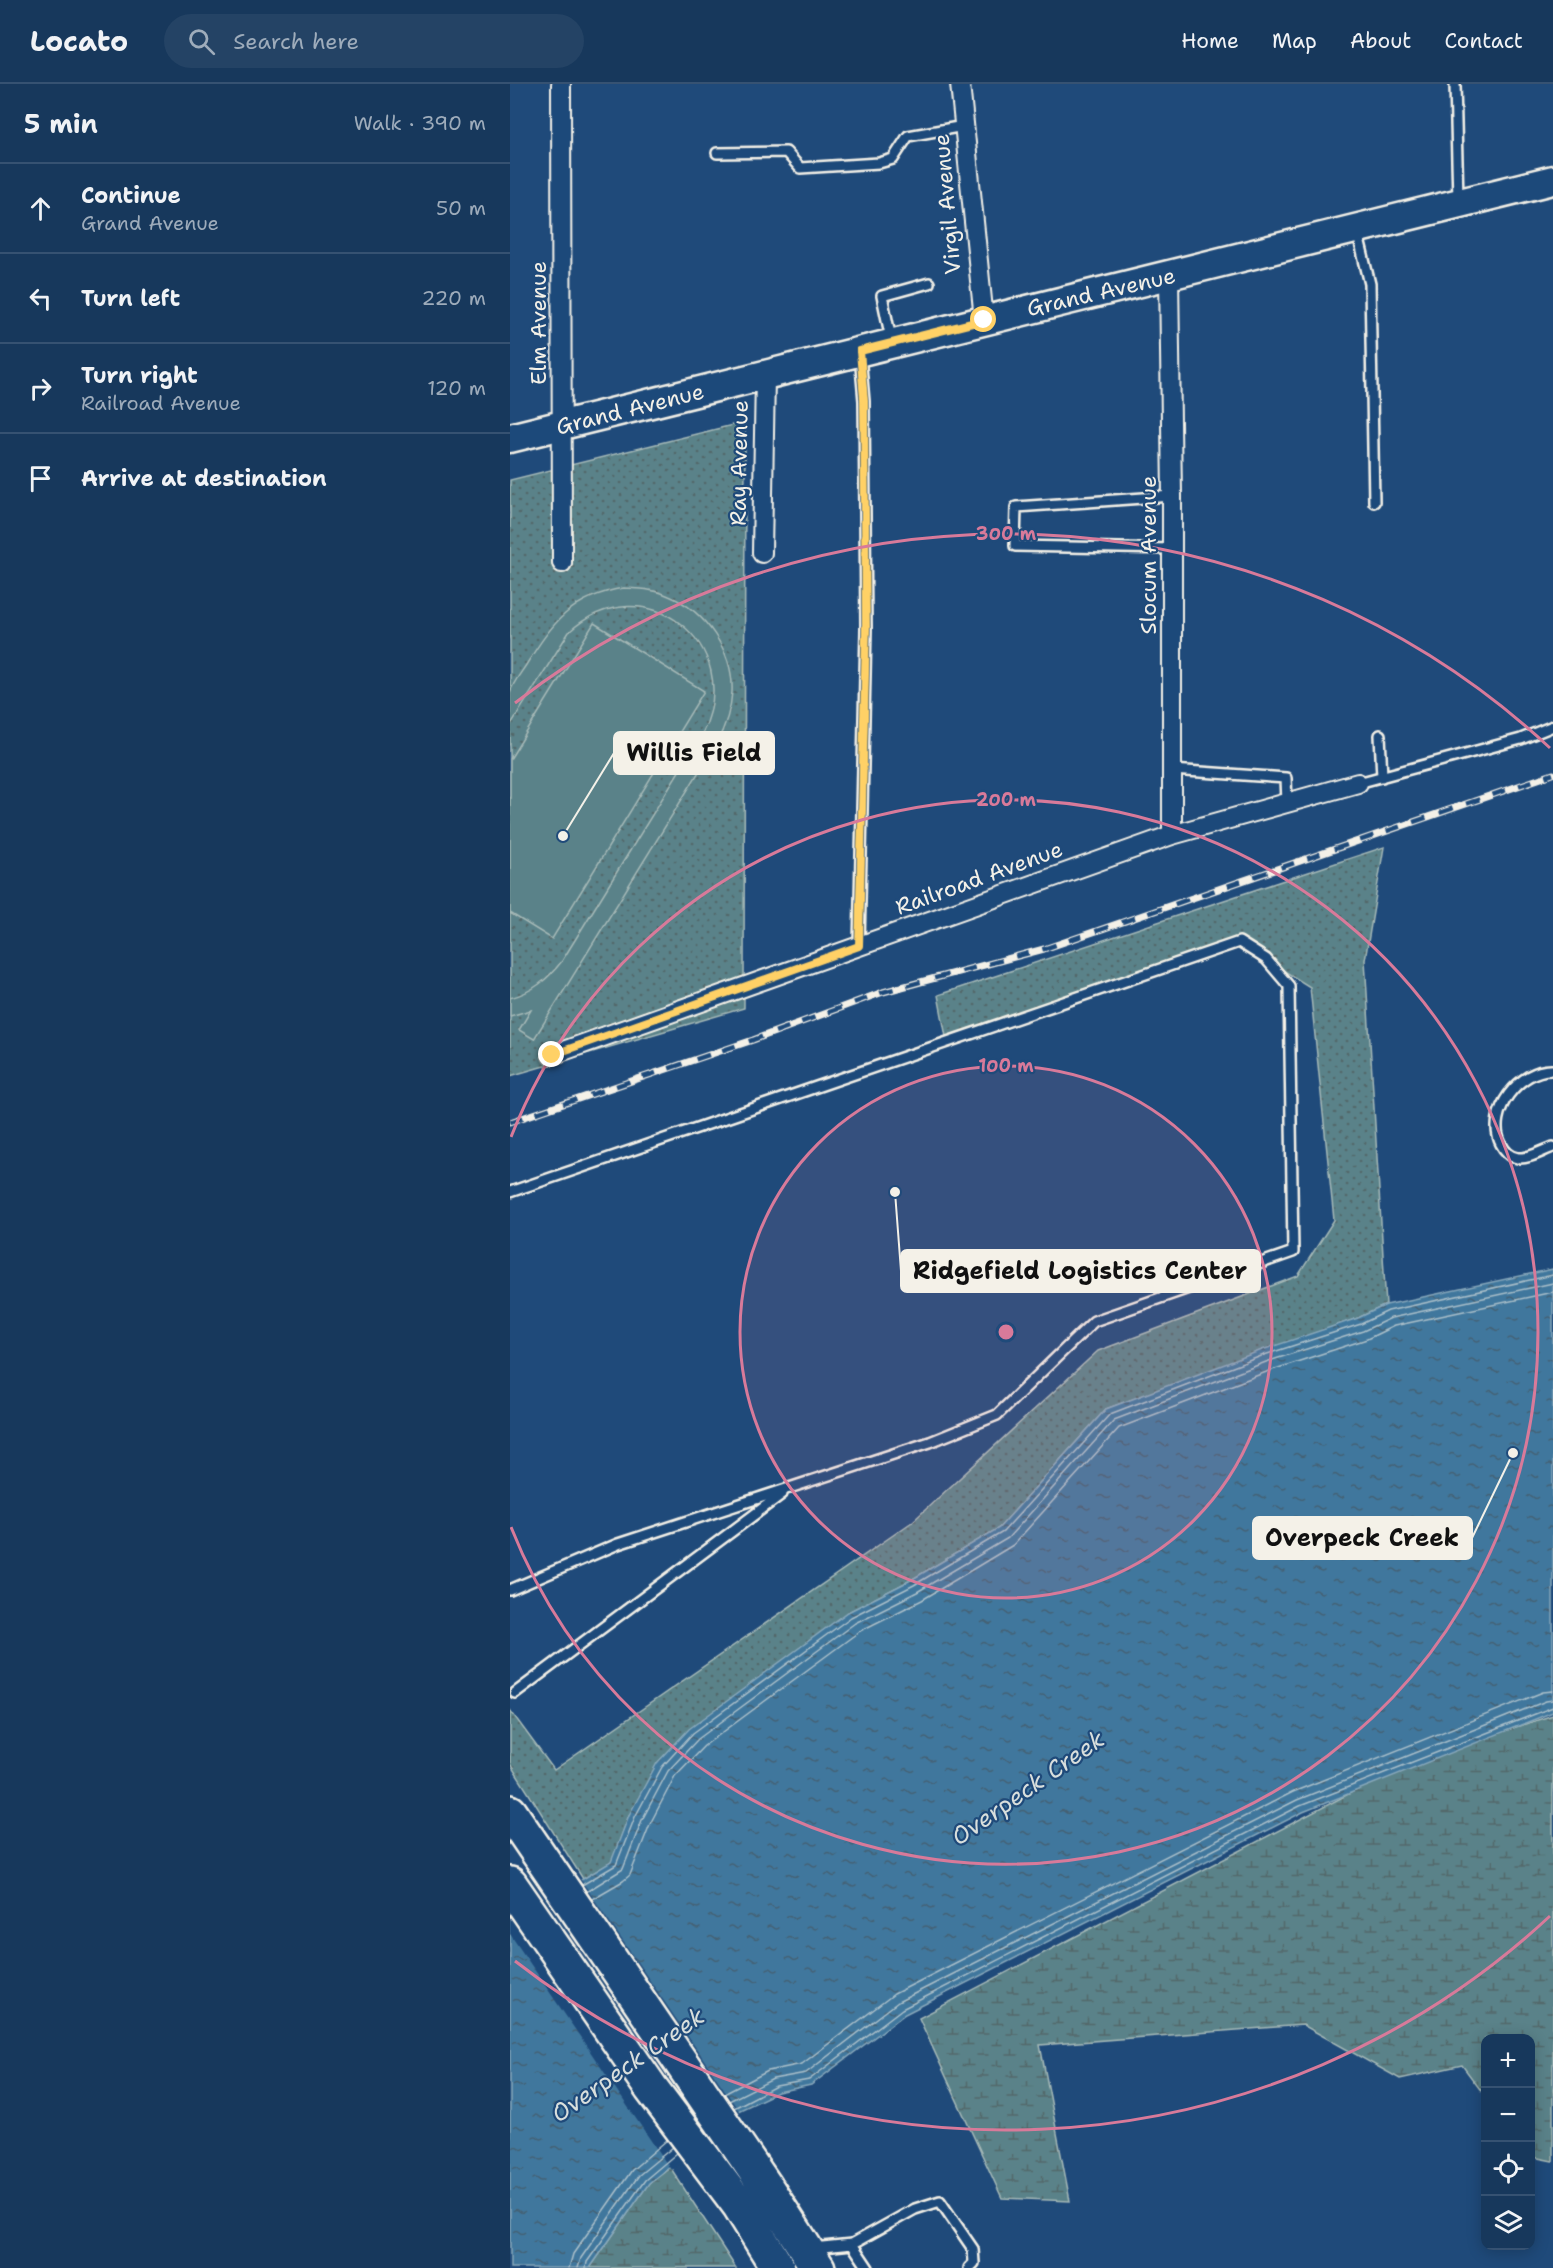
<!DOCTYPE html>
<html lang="en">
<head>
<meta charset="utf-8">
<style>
  body { margin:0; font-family:"Shantell Sans",sans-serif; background:#244365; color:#f1f3f6 }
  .controls { position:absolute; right:18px; bottom:18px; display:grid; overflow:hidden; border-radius:12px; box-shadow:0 3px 15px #0003 }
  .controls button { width:54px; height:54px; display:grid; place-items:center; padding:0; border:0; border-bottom:2px solid #365272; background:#17385c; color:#f1f3f6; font:30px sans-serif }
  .stop { position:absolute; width:18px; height:18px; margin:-14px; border:4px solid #ffd166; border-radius:50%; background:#fff }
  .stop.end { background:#ffd166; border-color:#fff; box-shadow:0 2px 6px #0008 }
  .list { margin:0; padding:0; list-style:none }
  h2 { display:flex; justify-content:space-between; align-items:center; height:78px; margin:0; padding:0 24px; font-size:26px }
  h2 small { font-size:20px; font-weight:400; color:#9eacbb }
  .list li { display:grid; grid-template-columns:39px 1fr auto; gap:18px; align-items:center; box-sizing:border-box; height:90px; padding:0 24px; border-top:2px solid #365272 }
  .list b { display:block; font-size:22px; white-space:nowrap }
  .list p { margin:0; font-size:20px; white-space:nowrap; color:#9eacbb }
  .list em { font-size:20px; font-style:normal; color:#9eacbb }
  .icon { flex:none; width:33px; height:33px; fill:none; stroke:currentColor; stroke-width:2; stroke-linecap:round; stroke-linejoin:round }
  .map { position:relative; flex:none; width:1043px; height:2184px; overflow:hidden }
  header { display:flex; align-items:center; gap:36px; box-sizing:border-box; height:84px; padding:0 30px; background:#17385c; border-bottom:2px solid #365272 }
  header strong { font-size:28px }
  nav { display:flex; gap:33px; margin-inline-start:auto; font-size:21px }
  .search { width:420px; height:54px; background:#244365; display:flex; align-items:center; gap:15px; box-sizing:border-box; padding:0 21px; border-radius:33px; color:#9eacbb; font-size:22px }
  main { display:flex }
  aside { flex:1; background:#17385c }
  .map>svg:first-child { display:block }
  .green { fill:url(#green-dots); stroke:#a7bab8; stroke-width:1.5 }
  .wetland { fill:url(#wetland-marsh); stroke:#a7bab8; stroke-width:1.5 }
  .pitch { fill:#5a8289; stroke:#a7bab8; stroke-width:1.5 }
  .water { fill:url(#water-ripples); stroke:#88a8bb; stroke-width:1.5 }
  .pier { fill:#1f4a7a }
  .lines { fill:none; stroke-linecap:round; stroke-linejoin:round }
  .shore { stroke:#acc0ca; stroke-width:1.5 }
  .service-casing { stroke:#f4f1e8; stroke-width:14 }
  .minor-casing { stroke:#f4f1e8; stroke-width:22 }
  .primary-casing { stroke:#f4f1e8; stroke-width:33 }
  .motorway-casing { stroke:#f4f1e8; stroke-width:38 }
  .service { stroke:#1f4a7a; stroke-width:9 }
  .minor { stroke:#1f4a7a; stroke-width:18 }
  .primary { stroke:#1f4a7a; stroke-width:28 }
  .motorway { stroke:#1f4a7a; stroke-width:33 }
  .rail-casing { stroke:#f4f1e8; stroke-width:7 }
  .rail { stroke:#1f4a7a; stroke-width:4.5; stroke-dasharray:14; stroke-linecap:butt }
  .route { stroke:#ffd166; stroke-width:8 }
  .ring { fill:none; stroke:#d87a9a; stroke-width:3 }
  .labels { text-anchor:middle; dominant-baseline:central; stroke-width:4.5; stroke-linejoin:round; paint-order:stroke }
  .street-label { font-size:22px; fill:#f4f1e8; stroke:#1f4a7a }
  .water-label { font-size:24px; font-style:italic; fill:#d9dfdd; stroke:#1f4a7a }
  .centre { fill:#d87a9a; stroke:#1f4a7a; stroke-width:3 }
  .ring-label { font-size:18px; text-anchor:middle; font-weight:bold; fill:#d87a9a; stroke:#1f4a7a; stroke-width:4.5; stroke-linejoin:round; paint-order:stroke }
  .leader { fill:none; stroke:#f4f1e8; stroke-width:2 }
  .callout-dot { fill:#f4f1e8; stroke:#1f4a7a; stroke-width:2 }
  .callout { fill:#f4f1e8; stroke:#f4f1e8; stroke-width:2 }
  .callout-label { font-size:24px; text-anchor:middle; font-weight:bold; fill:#111 }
</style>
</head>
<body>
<header>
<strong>Locato</strong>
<div class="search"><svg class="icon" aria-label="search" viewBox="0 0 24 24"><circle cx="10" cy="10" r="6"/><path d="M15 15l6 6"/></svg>Search here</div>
<nav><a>Home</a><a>Map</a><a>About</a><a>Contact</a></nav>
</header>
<main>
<aside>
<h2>5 min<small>Walk · 390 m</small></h2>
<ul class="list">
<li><svg class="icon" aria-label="ahead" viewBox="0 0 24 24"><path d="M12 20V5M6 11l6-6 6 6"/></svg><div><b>Continue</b><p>Grand Avenue</p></div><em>50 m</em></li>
<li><svg class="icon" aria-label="left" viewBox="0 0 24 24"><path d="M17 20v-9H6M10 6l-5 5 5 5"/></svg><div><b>Turn left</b></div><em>220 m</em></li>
<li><svg class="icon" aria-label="right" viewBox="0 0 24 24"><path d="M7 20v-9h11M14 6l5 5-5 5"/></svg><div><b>Turn right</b><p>Railroad Avenue</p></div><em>120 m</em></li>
<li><svg class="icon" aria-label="arrive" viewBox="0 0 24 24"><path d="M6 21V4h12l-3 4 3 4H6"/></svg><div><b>Arrive at destination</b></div></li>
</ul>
</aside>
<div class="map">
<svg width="1043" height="2184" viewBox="0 0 1043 2184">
  <defs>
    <pattern id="green-dots" width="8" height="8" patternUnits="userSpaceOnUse" patternTransform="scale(1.5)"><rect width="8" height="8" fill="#5a8289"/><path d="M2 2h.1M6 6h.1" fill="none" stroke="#52686b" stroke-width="1.8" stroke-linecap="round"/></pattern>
    <pattern id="wetland-marsh" width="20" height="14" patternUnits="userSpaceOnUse" patternTransform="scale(1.5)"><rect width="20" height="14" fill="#5a8289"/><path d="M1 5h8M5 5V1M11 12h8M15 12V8" fill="none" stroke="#52686b"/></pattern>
    <pattern id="water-ripples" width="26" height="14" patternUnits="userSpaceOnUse" patternTransform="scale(1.5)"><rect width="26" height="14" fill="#40779d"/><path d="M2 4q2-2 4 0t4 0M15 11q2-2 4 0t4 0" fill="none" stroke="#446072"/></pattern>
  </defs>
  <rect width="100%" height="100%" fill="#1f4a7a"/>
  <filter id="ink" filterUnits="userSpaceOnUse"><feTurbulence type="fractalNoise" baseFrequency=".0167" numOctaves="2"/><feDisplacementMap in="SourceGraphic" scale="12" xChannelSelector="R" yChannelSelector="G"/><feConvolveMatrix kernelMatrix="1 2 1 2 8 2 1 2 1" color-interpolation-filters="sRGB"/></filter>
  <g filter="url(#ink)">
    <path class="green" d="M235 338 234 924 0 992V396Z
      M874 763 855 876 876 1221 848 1234 596 1325 489 1444 401 1496 338 1528 119 1731 102 1778 73 1795 0 1680V1626L44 1686 402 1438 588 1267 788 1192 824 1136 800 903 728 858 437 958 428 911Z"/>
    <path class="wetland" d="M1043 1631V2077L1023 2073 1021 2070 1020 1954H975V2012L952 1981 890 1995 793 1941 530 1961 560 2117 492 2114 409 1934 900 1678Z
      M160 2083 226 2184H80L139 2099Z"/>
    <path class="pitch" d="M114 504C129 505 145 505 159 512 195 527 224 568 222 608 221 627 215 643 206 660L24 955 9 946 21 926 0 932V914C23 908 38 895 52 877L192 650C237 560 134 480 59 548L0 642C0 631 0 619 0 609 2 600 11 589 16 581 42 539 62 512 114 504Z
      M84 539 194 607 42 855 0 829V675Z"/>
    <path class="water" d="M1043 1185V1628L793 1728 395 1930 301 2001 268 2008 230 2026 139 2099 80 2184H0V1823L73 1795 101 1778 119 1731 147 1679 179 1645 338 1528 401 1496 489 1444 596 1325 752 1266 848 1234 876 1221Z"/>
    <path class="pier" d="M69 1793 231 2030 161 2086 0 1850V1820Z"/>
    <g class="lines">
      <path class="shore" d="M72 1801 106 1781 125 1733 152 1683 183 1649 341 1533 404 1501 493 1448 600 1330 754 1271 851 1240 878 1227 1043 1191
        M76 1808 113 1785 132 1736 158 1687 188 1655 345 1539 407 1508 498 1454 604 1336 756 1278 853 1247 881 1234 1043 1199
        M82 1815 113 1797 120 1791 140 1740 165 1692 194 1662 350 1547 412 1516 503 1461 609 1344 759 1287 857 1255 884 1242 1043 1208
        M214 2010 258 1987 292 1980 384 1910 783 1708 1033 1608 1043 1607
        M219 2017 263 1995 296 1989 388 1918 787 1716 1036 1617 1043 1616
        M224 2024 266 2002 299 1996 392 1925 790 1722 1043 1623
        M59 2184 63 2170 122 2086 157 2056
        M68 2184 71 2174 129 2091 163 2063
        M76 2184 77 2178 135 2096 167 2069"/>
      <g class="service-casing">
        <path id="service" d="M945 0 948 115
          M207 69 276 68 290 84 369 79 383 75 398 52 454 42
          M847 147 860 200 864 418
          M381 255 372 212 419 199
          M662 465 505 462 506 423 662 412
          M870 651 872 693
          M662 686 776 694 777 719
          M848 699 1011 655 1043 642
          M349 862 356 545 354 317 350 271
          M1043 986C1010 984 975 1029 991 1060 994 1066 1000 1073 1008 1074 1019 1075 1032 1067 1043 1063
          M0 1108 729 858 756 875 779 902 783 1168 584 1237 487 1331 420 1358 108 1460 0 1506
          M5 1609 272 1410
          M342 2160 358 2184
          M303 2164 342 2160 405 2125 430 2117 463 2165 464 2179 459 2184"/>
      </g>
      <g class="minor-casing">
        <path id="minor" d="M51 0 52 479
          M450 0 474 236
          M659 192 662 412V751
          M252 469 255 291
          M42 971 662 751 848 699"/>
      </g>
      <g class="primary-casing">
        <path id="primary" d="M0 354 1043 96"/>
      </g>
      <g class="motorway-casing">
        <path id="motorway" d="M0 1728 256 2103 308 2184
          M0 1800 141 2004 229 2121 268 2184"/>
      </g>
      <use href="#service" class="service"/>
      <use href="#minor" class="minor"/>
      <use href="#primary" class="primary"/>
      <use href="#motorway" class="motorway"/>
      <g class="rail-casing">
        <path id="rail" d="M0 1038 243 956 373 908 534 865 1043 690"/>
      </g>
      <use href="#rail" class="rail"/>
    </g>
  </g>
  <g class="lines" filter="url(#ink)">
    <path class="route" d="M42 971 349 862 356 545 354 316 350 267 474 236"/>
  </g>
  <circle cx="496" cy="1248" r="266" fill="#d87a9a" fill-opacity=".12"/>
  <g class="ring">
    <circle cx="496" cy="1248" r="266"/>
    <path d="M1 1053A532 532 0 1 1 1 1443"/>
    <path d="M1040 1832A798 798 0 0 1 5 1877M5 619A798 798 0 0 1 1040 664"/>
  </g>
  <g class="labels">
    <g class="street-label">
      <text transform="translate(437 120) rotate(-95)">Virgil Avenue</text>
      <text transform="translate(591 208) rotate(-13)">Grand Avenue</text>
      <text transform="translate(28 239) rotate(-90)">Elm Avenue</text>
      <text transform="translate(120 325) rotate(-14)">Grand Avenue</text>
      <text transform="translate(229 379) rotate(-89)">Ray Avenue</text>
      <text transform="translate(638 471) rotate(-90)">Slocum Avenue</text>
      <text transform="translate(469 794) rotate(-20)">Railroad Avenue</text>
    </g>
    <g class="water-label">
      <text transform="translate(518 1704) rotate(-35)">Overpeck Creek</text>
      <text transform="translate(118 1981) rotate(-35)">Overpeck Creek</text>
    </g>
  </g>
  <circle cx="496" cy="1248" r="9" class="centre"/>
  <g class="ring-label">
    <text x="496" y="456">300 m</text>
    <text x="496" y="722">200 m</text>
    <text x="496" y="988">100 m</text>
  </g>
  <path class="leader" d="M53 752L104 669M385 1108L391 1187M1003 1369L962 1454"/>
  <g class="callout-dot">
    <circle cx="53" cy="752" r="6"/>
    <circle cx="385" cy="1108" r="6"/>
    <circle cx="1003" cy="1369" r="6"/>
  </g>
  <g class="callout">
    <rect x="104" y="648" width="160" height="42" rx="6"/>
    <rect x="391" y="1166" width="359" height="42" rx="6"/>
    <rect x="743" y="1433" width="219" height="42" rx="6"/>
  </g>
  <g class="callout-label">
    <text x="184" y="677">Willis Field</text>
    <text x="570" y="1195">Ridgefield Logistics Center</text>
    <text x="852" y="1462">Overpeck Creek</text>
  </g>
</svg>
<div class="controls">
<button>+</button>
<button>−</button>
<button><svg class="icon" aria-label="locate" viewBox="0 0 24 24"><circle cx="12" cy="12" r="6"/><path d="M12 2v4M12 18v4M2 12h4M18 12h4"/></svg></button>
<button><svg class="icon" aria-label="layers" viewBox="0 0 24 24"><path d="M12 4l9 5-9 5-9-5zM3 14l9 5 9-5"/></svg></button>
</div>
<div class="stop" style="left:474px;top:236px"></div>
<div class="stop end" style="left:42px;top:971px"></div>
</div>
</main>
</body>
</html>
